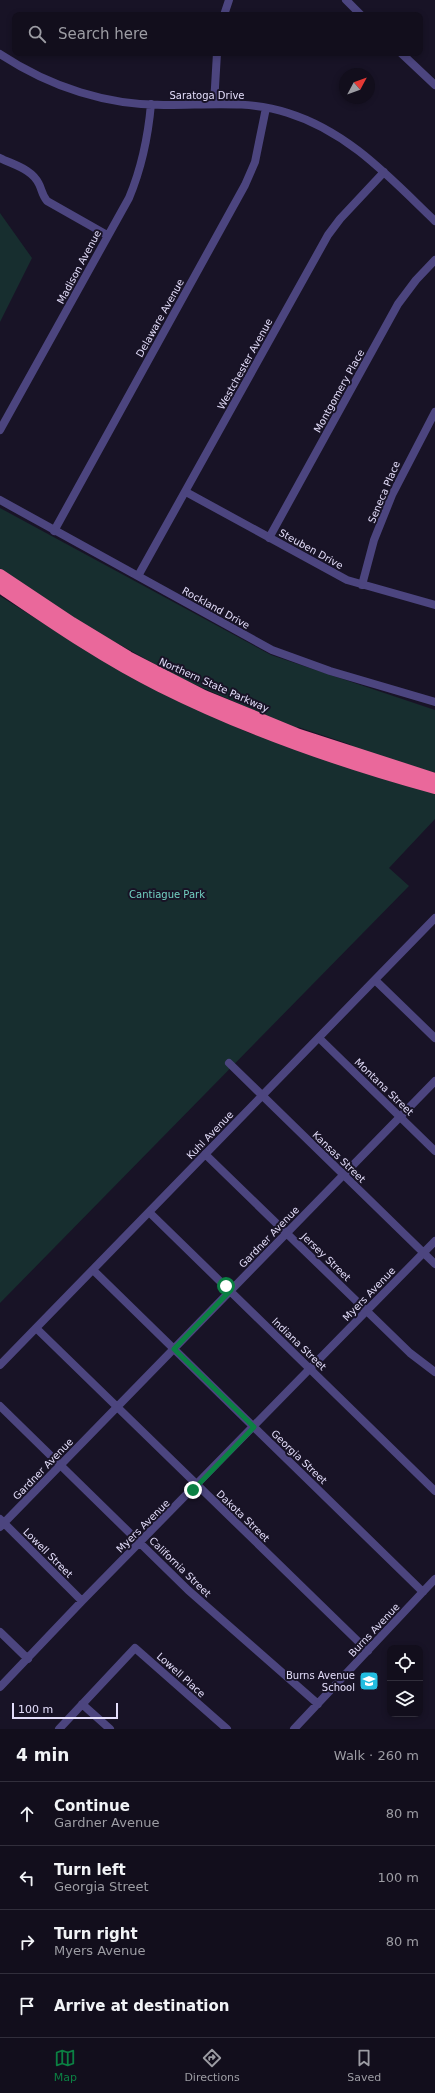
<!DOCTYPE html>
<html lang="en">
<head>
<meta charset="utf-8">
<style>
  body { margin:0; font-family:"DejaVu Sans",sans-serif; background:#1f1c29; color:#f1f3f6 }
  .controls { position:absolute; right:12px; bottom:12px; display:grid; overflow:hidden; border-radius:8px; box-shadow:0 2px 6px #0003 }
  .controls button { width:36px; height:36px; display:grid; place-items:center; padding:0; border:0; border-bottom:1px solid #312e3b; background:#120e1c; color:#f1f3f6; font:20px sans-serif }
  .compass { position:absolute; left:339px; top:68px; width:36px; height:36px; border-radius:50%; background:#120e1c; box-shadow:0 2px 6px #0003; rotate:49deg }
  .scale { position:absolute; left:12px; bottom:10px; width:106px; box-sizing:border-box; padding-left:4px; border:2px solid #e3ddfa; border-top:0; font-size:11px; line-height:14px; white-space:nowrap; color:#e3ddfa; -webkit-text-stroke:3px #181326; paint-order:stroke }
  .stop { position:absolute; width:12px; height:12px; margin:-9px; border:3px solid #0b8043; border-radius:50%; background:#fff }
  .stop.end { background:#0b8043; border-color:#fff; box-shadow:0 1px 4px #0008 }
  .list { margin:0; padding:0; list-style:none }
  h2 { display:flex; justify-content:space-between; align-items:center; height:52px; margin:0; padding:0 16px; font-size:17px }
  h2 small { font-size:13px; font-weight:400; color:#9c9ca3 }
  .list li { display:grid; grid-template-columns:26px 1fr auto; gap:12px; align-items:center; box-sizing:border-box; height:64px; padding:0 16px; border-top:1px solid #312e3b }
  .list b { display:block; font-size:15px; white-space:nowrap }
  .list p { margin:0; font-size:13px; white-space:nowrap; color:#9c9ca3 }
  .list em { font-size:13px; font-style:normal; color:#9c9ca3 }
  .icon { flex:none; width:22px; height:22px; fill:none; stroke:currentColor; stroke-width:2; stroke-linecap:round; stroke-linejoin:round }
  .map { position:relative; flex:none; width:435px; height:1729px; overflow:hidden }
  .search { position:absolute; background:#120e1c; box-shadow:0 2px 6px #0003; left:12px; right:12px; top:12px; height:44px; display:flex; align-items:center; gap:10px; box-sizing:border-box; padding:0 14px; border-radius:8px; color:#9c9ca3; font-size:15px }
  .sheet { height:308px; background:#120e1c }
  nav { display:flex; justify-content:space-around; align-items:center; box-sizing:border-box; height:56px; border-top:1px solid #312e3b; background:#120e1c; font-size:11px; color:#9c9ca3 }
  nav a { display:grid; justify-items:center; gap:2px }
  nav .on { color:#0b8043 }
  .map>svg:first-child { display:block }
  .green { fill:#172e2f }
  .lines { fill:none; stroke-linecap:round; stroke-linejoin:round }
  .street { stroke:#4c457f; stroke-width:8 }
  .highway { stroke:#ea689b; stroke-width:12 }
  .route { stroke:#0b8043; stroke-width:5 }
  .labels { text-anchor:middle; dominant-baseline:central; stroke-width:4; stroke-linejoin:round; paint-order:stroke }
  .street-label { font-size:10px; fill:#e3ddfa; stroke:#181326 }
  .park-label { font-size:10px; fill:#72d1c2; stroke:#181326 }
  .poi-label { font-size:10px; fill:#e3ddfa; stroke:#181326; text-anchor:end }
</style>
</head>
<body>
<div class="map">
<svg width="435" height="1729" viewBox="0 0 435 1729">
  <rect width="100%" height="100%" fill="#181326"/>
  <path class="green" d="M0 213 32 258 0 322Z
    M0 508 271 655 435 710V773L356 749 349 744 298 727 282 745 435 793V819L389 868 409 886 0 1303V596L89 652 160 691 249 733 256 735 265 715 180 678 77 621 0 569Z"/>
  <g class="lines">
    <path class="street" d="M346 0 361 15
      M224 15 229 0
      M401 53 435 85
      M0 54C50 87 108 106 168 105 208 105 249 100 288 113 349 132 390 178 435 221
      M214 104 217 53
      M0 158C14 165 32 169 39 184 42 190 42 195 47 201L107 235
      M0 430 129 198C142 167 148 138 151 104
      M186 492 347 580 435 605
      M0 500 272 650 330 671 435 702
      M54 531 245 185 255 162 266 108
      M269 538 398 304 416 280 435 260
      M138 576 328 235 340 219 384 172
      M362 585 374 540 392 495 435 412
      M375 980 435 1038
      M319 1038 435 1151
      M229 1063 435 1264
      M205 1154 410 1353 435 1372
      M149 1212 435 1491
      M93 1270 423 1592
      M36 1328 368 1651
      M0 1365 435 918
      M0 1406 188 1590 318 1704
      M0 1519 82 1601
      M0 1527 435 1081
      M0 1632 28 1659
      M0 1687 82 1601 435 1241
      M82 1704 110 1729
      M59 1729 135 1648 227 1729
      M294 1729 435 1579"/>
    <path class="highway" d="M0 575 72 623 128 657 204 696 299 735 435 779
      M0 587C50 621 105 659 160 686 248 730 340 762 435 788"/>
  </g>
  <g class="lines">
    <path class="route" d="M193 1490 254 1427 174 1349 230 1291 226 1286"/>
  </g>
  <defs>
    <g id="school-square" transform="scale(1)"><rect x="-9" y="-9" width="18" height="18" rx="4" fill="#23bde0" stroke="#181326"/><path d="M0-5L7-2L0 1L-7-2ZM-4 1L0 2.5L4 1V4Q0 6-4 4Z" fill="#fff"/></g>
  </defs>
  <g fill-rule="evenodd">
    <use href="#school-square" x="369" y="1681"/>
  </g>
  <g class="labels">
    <g class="street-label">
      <text x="207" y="95">Saratoga Drive</text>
      <text transform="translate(79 267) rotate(-62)">Madison Avenue</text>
      <text transform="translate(160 318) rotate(-61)">Delaware Avenue</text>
      <text transform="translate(245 364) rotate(-61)">Westchester Avenue</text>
      <text transform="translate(339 391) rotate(-61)">Montgomery Place</text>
      <text transform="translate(384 492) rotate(-67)">Seneca Place</text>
      <text transform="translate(311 549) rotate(29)">Steuben Drive</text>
      <text transform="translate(216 608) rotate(29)">Rockland Drive</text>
      <text transform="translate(214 685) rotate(24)">Northern State Parkway</text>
      <text transform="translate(384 1087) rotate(44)">Montana Street</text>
      <text transform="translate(210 1135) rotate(-46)">Kuhl Avenue</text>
      <text transform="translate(339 1157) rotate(44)">Kansas Street</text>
      <text transform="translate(269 1237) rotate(-46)">Gardner Avenue</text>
      <text transform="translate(326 1257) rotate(44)">Jersey Street</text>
      <text transform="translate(369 1294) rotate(-46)">Myers Avenue</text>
      <text transform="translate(299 1344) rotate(44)">Indiana Street</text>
      <text transform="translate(299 1457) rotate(44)">Georgia Street</text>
      <text transform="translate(43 1469) rotate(-46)">Gardner Avenue</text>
      <text transform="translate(243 1516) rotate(44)">Dakota Street</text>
      <text transform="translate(143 1526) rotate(-45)">Myers Avenue</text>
      <text transform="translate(48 1553) rotate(45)">Lowell Street</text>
      <text transform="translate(180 1567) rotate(44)">California Street</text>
      <text transform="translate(374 1630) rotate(-47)">Burns Avenue</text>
      <text transform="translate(181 1675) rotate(42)">Lowell Place</text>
    </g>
    <g class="park-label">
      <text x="167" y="894">Cantiague Park</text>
    </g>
    <g class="poi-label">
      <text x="355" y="1675">Burns Avenue<tspan x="355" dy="12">School</tspan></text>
    </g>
  </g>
</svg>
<div class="controls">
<button><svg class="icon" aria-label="locate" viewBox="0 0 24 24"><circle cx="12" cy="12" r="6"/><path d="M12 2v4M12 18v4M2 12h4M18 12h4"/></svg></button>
<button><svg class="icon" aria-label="layers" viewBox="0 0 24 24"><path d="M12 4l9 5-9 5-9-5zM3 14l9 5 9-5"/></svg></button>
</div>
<svg class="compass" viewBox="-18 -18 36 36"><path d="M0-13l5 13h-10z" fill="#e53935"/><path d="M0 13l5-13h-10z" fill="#9c9ca3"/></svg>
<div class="scale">100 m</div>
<div class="stop" style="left:226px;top:1286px"></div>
<div class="stop end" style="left:193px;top:1490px"></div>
<div class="search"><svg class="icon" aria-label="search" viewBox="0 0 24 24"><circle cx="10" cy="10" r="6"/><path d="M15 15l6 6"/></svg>Search here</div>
</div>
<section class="sheet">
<h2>4 min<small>Walk · 260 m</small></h2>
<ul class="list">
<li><svg class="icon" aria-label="ahead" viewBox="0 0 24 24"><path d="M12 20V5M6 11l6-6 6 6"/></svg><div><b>Continue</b><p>Gardner Avenue</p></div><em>80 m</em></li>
<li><svg class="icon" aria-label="left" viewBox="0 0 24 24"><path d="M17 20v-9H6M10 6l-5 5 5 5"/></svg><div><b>Turn left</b><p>Georgia Street</p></div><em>100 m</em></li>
<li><svg class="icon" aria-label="right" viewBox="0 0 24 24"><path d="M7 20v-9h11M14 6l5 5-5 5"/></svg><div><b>Turn right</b><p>Myers Avenue</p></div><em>80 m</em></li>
<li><svg class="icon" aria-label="arrive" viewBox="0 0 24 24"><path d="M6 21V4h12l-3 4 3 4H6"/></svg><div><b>Arrive at destination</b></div></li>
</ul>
</section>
<nav>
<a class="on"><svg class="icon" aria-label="map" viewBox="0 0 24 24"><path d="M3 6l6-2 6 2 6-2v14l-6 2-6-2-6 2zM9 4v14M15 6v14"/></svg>Map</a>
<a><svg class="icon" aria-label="directions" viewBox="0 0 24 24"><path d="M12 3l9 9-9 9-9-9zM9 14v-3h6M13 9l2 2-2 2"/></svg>Directions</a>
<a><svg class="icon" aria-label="saved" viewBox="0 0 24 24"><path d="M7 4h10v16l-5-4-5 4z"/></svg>Saved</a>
</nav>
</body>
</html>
